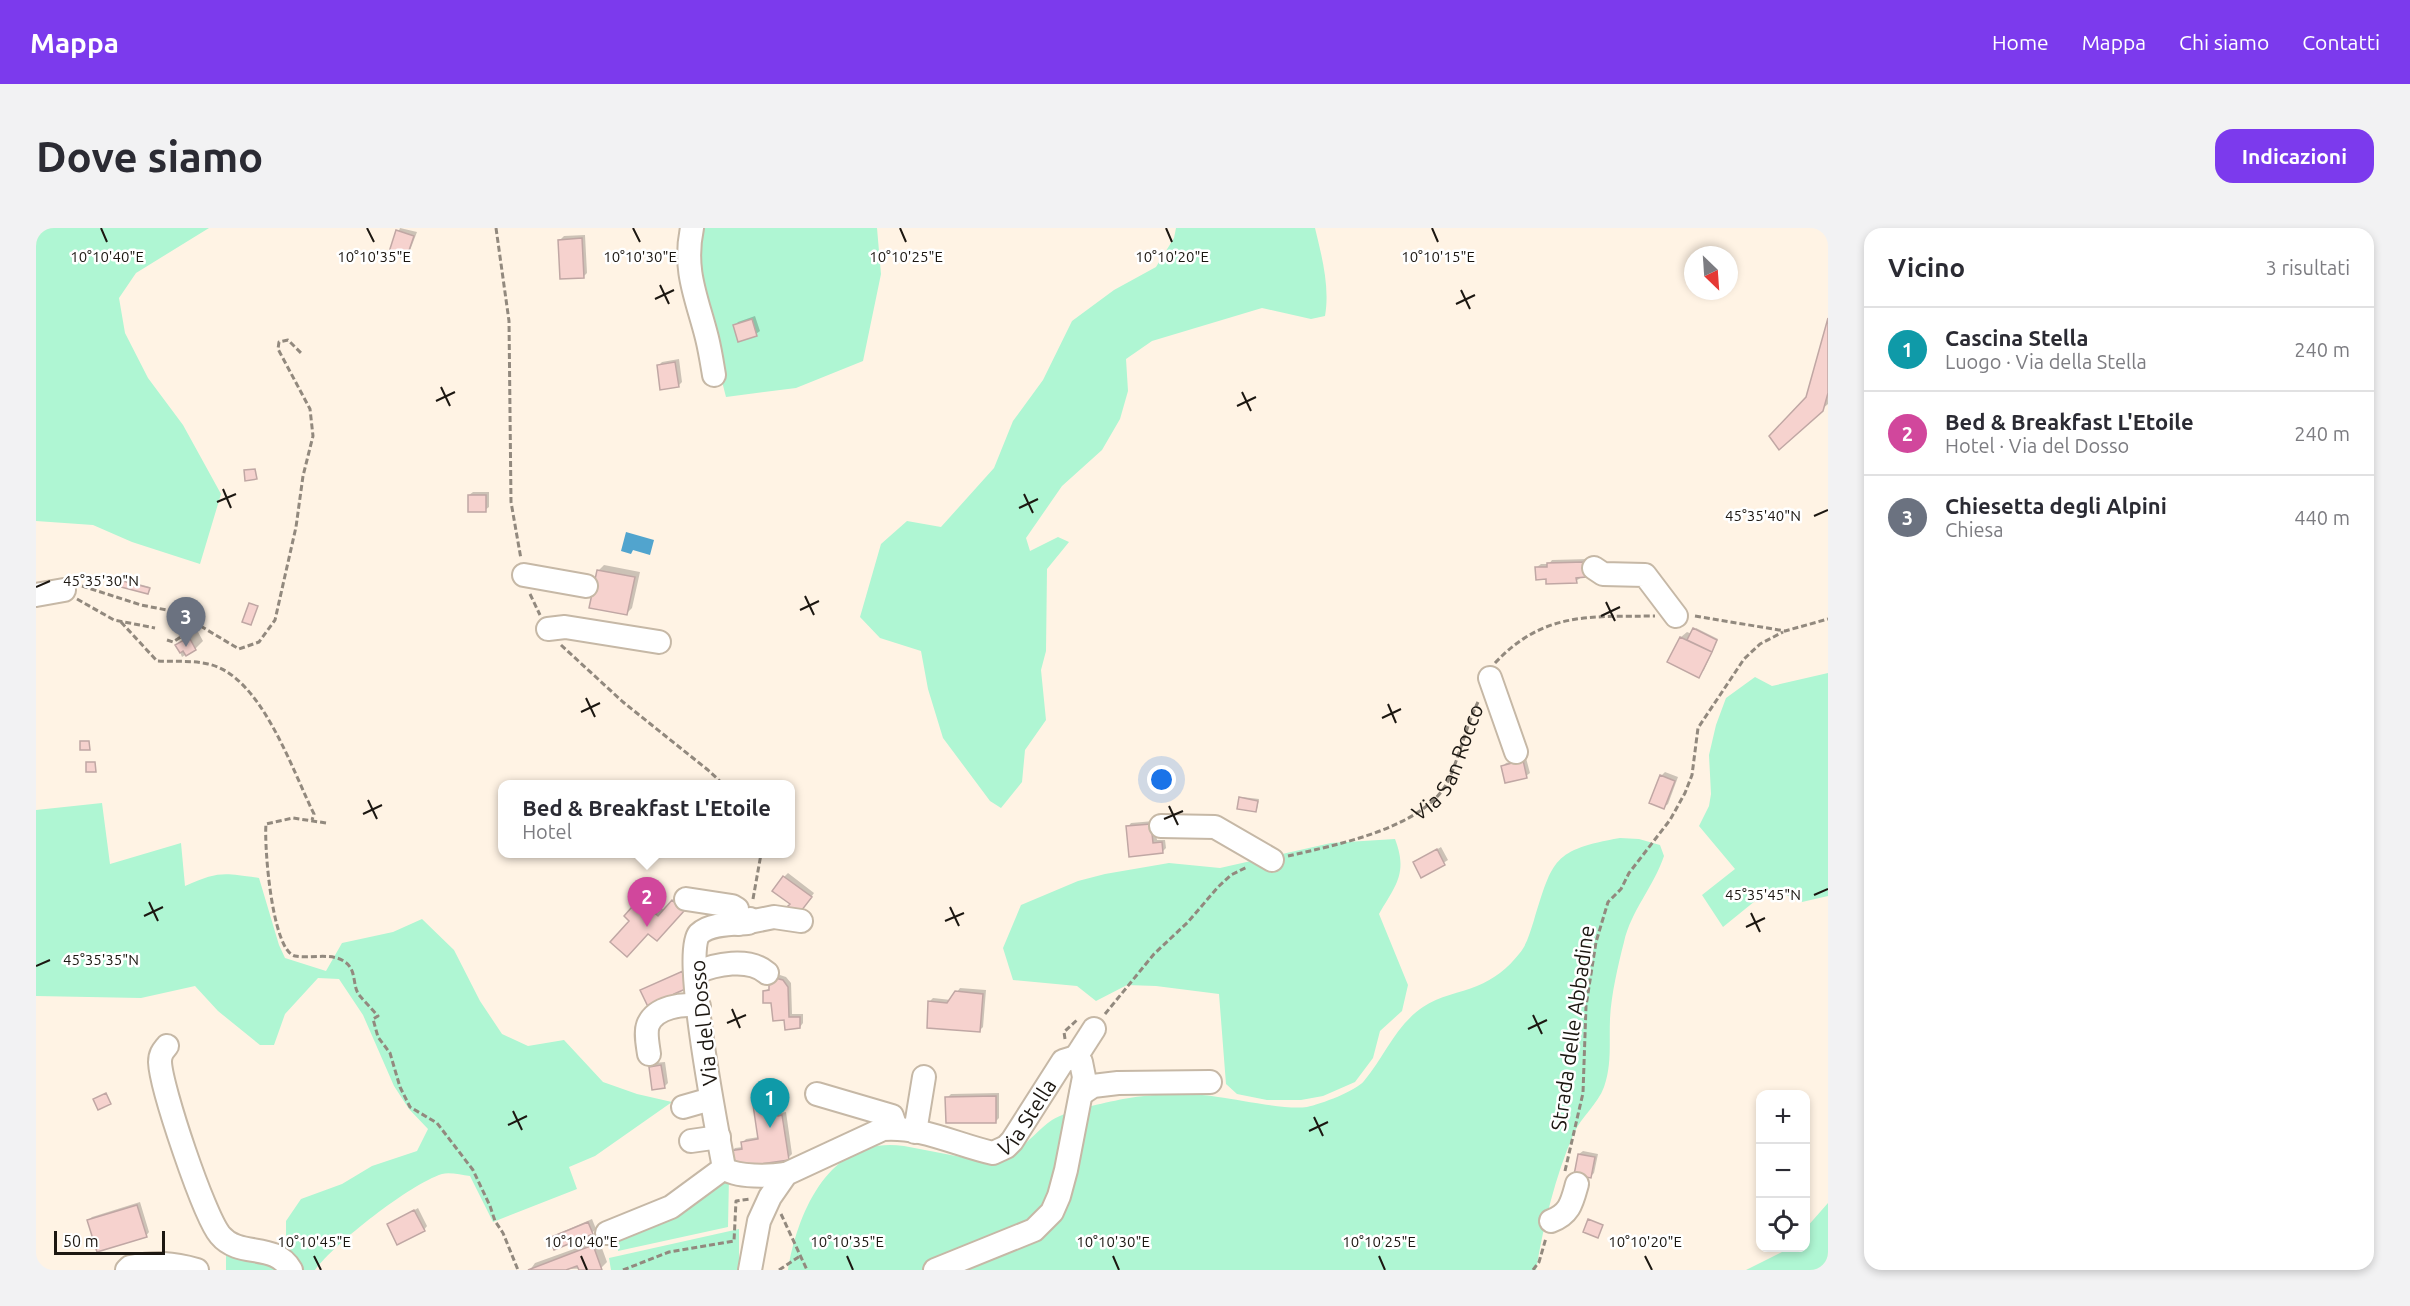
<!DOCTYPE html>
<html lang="it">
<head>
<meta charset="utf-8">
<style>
  body { margin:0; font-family:Ubuntu,sans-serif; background:#f2f2f3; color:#2b2b33 }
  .controls { position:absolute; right:18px; bottom:18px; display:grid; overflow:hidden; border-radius:12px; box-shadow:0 3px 9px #0003 }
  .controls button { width:54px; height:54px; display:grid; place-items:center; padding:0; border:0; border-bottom:2px solid #e1e1e2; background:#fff; color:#2b2b33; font:30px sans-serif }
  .compass { position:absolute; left:1648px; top:18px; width:54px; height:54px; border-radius:50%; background:#fff; box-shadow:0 3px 9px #0003; rotate:155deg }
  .scale { position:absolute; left:18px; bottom:15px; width:111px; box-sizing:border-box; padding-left:6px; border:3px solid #1c1711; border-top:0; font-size:16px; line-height:21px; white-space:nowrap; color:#1c1711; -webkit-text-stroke:4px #fff; paint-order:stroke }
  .you { position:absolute; left:1126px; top:552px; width:21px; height:21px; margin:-15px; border:4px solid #fff; border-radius:50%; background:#1a73e8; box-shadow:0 0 0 9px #1a73e833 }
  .badge { display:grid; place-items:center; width:39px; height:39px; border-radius:50%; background:#7c3aed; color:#fff; font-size:20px; font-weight:700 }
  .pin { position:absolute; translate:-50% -50px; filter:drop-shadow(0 2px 3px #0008) }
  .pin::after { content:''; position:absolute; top:32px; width:21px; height:18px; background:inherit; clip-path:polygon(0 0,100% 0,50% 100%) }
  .popup { position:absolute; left:462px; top:552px; width:297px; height:78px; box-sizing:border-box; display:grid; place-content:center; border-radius:12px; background:#fff; filter:drop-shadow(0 2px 4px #0005); font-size:20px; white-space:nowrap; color:#7c7c81 }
  .popup b { font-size:22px; color:#2b2b33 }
  .popup::after { content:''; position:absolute; left:50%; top:100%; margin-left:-12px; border:12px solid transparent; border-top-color:#fff }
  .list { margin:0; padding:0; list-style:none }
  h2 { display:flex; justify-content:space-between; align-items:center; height:78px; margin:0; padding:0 24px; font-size:26px }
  h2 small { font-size:20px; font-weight:400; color:#7c7c81 }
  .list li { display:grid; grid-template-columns:39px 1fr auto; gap:18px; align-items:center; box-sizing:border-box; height:84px; padding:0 24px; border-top:2px solid #e1e1e2 }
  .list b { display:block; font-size:22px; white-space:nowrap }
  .list p { margin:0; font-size:20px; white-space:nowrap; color:#7c7c81 }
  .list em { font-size:20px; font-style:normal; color:#7c7c81 }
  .icon { flex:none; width:33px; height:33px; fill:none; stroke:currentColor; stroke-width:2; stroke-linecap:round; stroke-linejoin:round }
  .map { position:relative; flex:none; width:1792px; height:1042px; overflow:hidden; border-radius:18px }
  header { display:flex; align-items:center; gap:36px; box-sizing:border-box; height:84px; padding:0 30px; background:#7c3aed; color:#fff }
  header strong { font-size:28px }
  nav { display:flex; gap:33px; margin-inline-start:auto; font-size:21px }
  .intro { display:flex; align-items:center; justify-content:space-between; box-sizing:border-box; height:144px; padding:0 36px }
  h1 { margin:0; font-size:42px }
  .button { padding:15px 27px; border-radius:18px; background:#7c3aed; color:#fff; font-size:21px; font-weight:700 }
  main { display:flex; gap:36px; padding:0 36px }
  aside { flex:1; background:#fff; border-radius:18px; box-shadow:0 3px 9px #0003 }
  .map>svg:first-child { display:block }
  .green { fill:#aff6d3 }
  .water { fill:#51a4ce }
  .shadow { fill:#0003 }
  .building { fill:#f6d2ce; stroke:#c0a7a4; stroke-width:1.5 }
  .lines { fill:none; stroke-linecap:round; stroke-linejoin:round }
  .minor-casing { stroke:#c6b8a6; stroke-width:26 }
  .path { stroke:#92897e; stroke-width:3; stroke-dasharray:6 3; stroke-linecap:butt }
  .minor { stroke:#fff; stroke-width:22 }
  .ticks { fill:none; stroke:#1c1711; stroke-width:2 }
  .labels { text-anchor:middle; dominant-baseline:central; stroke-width:5; stroke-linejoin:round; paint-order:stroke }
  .street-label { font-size:21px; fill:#1c1711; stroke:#fff }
  .ticks-label { font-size:15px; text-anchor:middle; fill:#1c1711; stroke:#fff; stroke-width:5; stroke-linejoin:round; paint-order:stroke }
</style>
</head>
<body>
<header>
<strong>Mappa</strong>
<nav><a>Home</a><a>Mappa</a><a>Chi siamo</a><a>Contatti</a></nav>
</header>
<div class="intro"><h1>Dove siamo</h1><a class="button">Indicazioni</a></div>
<main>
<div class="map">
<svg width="1792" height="1042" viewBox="0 0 1792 1042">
  <rect width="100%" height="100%" fill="#fff3e4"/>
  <path class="green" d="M0 0H173L100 45 83 70 89 105 112 150 147 197 185 266 164 336 96 314 57 297 0 293Z
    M665 0H841L845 46 827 133 760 160 690 169C677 114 658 57 665 0Z
    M1140 0H1279C1286 29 1294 59 1289 88L1275 91 1226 80 1116 113 1090 131 1092 163 1084 191 1066 222 1026 258 990 310 994 323 1022 309 1033 314 1011 341 1010 423 1005 442 1010 492 989 522 986 554 965 580 954 573 907 510 892 461 885 423 844 410 824 389 845 316 871 293 905 299 958 240 977 193 1007 152 1036 93 1078 62 1120 39 1138 10Z
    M1792 445V668L1766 674 1735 660 1687 699 1666 667 1699 641 1663 598 1673 578 1675 566 1673 527 1680 497 1690 470 1719 449 1736 458Z
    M66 575 74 636 145 615 149 658C183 643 187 645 223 650L243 717 249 730 290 743 306 715 357 704 386 691 418 722 444 773 466 806 492 818 528 812 567 854 601 866 636 874 559 928 533 939 541 961 457 994 434 948C425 947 414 944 406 946 374 956 299 1015 279 1042H261L250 1022V993L265 971 306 956 336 938 381 923 392 901 373 881 358 858 327 787 303 751 282 750 249 786 238 817H224L182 783 159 758 105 770 0 768V582Z
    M1584 610 1603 611 1624 617 1628 628C1618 658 1595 683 1588 714 1582 737 1575 768 1574 791 1573 815 1576 836 1568 859 1562 876 1545 889 1538 905 1519 949 1508 995 1500 1042H752C762 982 795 907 868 918 889 922 910 926 930 930 939 932 948 935 956 934 980 931 997 905 1016 892 1032 882 1068 875 1087 871 1119 866 1150 864 1182 869 1206 872 1249 882 1271 879 1285 876 1320 863 1328 853 1349 828 1359 798 1387 779 1403 768 1424 765 1441 758 1458 751 1472 740 1483 726 1491 717 1494 704 1498 692 1517 631 1517 622 1584 610Z
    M1359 611C1372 645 1360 657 1343 686L1372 757 1366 783 1344 803 1337 830 1319 854 1287 868 1265 872H1231L1201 866 1190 856 1183 766 1120 758 1091 757 1060 773 1041 758 977 752 967 720 985 677 1042 653 1069 646 1133 635 1184 640 1295 615Z
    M693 949 692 999 582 1023V1009Z
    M1792 975V1042H1710L1754 1020H1770V1000Z
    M703 1001V1042H575L573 1030Z
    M190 1024 249 1042H190Z"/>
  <path class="water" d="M590 304 618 312 614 327 597 322 595 326 585 323Z"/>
  <path class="shadow" d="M364 0 381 4 373 25 370 29 354 24Z
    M549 7 551 45 547 49 524 12 528 8Z
    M719 88 724 103 720 106 699 98 702 94Z
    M1792 96V176L1785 182 1771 170Z
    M643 131 646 154 643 157 622 138 626 134Z
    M437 264H453V279L449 282 433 267Z
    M1553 331V344L1540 353 1512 350 1501 339 1505 336H1513L1516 332Z
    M568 337 604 344 596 380 590 386 562 343Z
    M85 351 114 359 113 363 112 365 84 353Z
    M1660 400 1682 411 1668 442 1662 448 1633 434 1645 409 1651 404 1656 406Z
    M161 402 167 413 159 421 146 429 141 417Z
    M1490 530 1494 545 1490 548 1467 538 1470 535Z
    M1629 544 1642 549 1632 576 1628 579 1625 548Z
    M1206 569 1223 571 1221 581 1219 583 1204 570Z
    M1118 593 1121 612H1129L1130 620 1126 624 1092 599 1095 595Z
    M1405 619 1412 632 1386 648 1379 635Z
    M752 645 778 665 766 682 756 676 748 649Z
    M610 667 629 683 643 668 653 676 627 705 613 704 590 688Z
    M650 741 642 765 638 768 606 763Z
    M744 747 750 749 755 755 756 786H767V795L764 799 750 791 729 763 735 759 738 750Z
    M924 760 950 762 947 799 943 803 894 773 897 770 915 772Z
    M629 834 632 855 628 859 614 839 618 835Z
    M963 865V890L960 893 911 870 915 866Z
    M743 871 745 885 750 884 756 926 752 930 695 924 699 920 707 919V914L710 911 723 909 719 878 722 874Z
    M1547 923 1562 926 1558 945 1554 949 1543 926Z
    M104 974 113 1004 110 1008 52 992 56 989Z
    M382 980 391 998 388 1002 353 997Z
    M556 991 560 1001 556 1005 515 1011 519 1007Z
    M563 1012 571 1034 565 1040 494 1042 499 1035Z"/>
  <path class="building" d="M360 2 378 8 370 31 353 24Z
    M546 10 548 50 524 51 522 12Z
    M1792 90V165L1787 183 1743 222 1733 208 1770 169Z
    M716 91 721 108 702 114 697 97Z
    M639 134 643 159 624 162 621 137Z
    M219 241 221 251 209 253 208 242Z
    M432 267H450V284H432Z
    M1550 334V349L1540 350 1541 355 1510 356V351L1500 352 1499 339H1511V335Z
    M561 342 599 349 591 387 553 380Z
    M83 352 114 360 112 366 81 358Z
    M213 375 222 378 215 397 206 394Z
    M1657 400 1681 412 1676 424 1651 412Z
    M153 409 160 422 150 428 147 423 144 425 139 417Z
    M1644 409 1676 424 1663 450 1631 434Z
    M44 513H53L54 522H44Z
    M1487 532 1491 550 1469 555 1465 538Z
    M50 534H59L60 544H50Z
    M1624 547 1639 553 1628 581 1613 575Z
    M1203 569 1222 573 1220 584 1201 581Z
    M1115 596 1117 615 1126 614 1127 625 1093 629 1090 598Z
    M1401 621 1409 637 1385 650 1377 634Z
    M747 648 776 669 762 687 751 679 754 676 736 663Z
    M603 671 622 688 636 672 648 683 621 713 612 706 591 729 574 714 593 693 588 688Z
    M647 743 654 759 638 766 639 770 615 785 604 762Z
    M739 750 747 752 752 759 753 789H764V800L749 802 748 792 737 793 735 775H727V763L733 762V753Z
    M919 763 947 766 944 804 891 800 892 773 911 775Z
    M625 837 629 860 616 862 613 839Z
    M70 865 75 876 62 882 57 871Z
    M960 868V895H910L909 869Z
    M740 874 742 888 746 887 753 932 696 940 693 923 706 921 705 914 722 911 717 877Z
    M1542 926 1559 929 1555 950 1538 947Z
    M101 977 111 1009 61 1024 51 992Z
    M378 982 389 1003 361 1017 351 996Z
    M1552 991 1567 997 1562 1010 1547 1004Z
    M552 994 557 1006 518 1022 513 1010Z
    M557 1017 566 1042H543L541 1038 530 1042H492Z"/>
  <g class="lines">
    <g class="minor-casing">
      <g id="minor">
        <path d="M656 0C647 43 661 70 671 110 674 122 676 135 678 147"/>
        <path d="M1558 340 1567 346 1609 347 1640 388"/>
        <path d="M488 347 550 358"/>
        <path d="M0 367 28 362"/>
        <path d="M512 401 529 399 623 414"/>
        <path d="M1454 450 1480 524"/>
        <path d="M1125 598 1179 599 1236 632"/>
        <path d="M650 671 696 678 701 681 702 696"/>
        <path d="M713 694 738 689 765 693"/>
        <path d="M659 745C679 736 713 729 731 745"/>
        <path d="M131 818C127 823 124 826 124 834 125 860 168 988 184 1007 204 1031 238 1013 255 1042"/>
        <path d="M613 826C612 818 609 805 612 797 619 779 647 775 663 778"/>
        <path d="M1040 829 1058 801"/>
        <path d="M781 866 856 888 860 900"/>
        <path d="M1045 866 1057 858 1082 855 1174 854"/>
        <path d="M647 879 675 871"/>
        <path d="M879 904 888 849"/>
        <path d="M655 913 683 909"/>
        <path d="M688 940C682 907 646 725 663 706 674 695 698 696 712 695L714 691"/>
        <path d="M688 940C700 950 735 948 750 946"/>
        <path d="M1515 993C1534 986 1536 974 1541 956"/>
        <path d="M571 1005 635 979 688 940"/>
        <path d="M91 1042 94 1039C120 1034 136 1035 161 1042"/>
        <path id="s2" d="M714 1042 723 993 734 969 750 946 847 901C885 898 921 917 957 925L970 919 976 913 1027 833 1040 829"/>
        <path d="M899 1042 998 1002 1016 984 1023 968 1030 942 1048 849 1045 834 1040 829"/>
      </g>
    </g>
    <g class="path">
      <path d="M460 0 473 93 475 274 485 331"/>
      <path d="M46 358 105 377 141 384 203 421 223 414 239 392 260 299 267 248 277 208 274 181 242 121 243 114 252 112 266 126"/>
      <path d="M494 366 504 387"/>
      <path d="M41 371 78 392 119 400"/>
      <path d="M1659 388 1749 403 1792 391"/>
      <path d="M85 394 121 433C138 434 155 432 172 436 225 447 256 542 278 586L276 592"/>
      <path d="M131 412 137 414 151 405 154 392"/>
      <path d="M525 417 587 474 672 542 687 556"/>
      <path d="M1459 435C1508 383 1554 389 1619 388"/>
      <path d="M290 595 257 590 230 596C228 618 236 723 259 728 274 731 296 724 309 734 321 742 316 757 323 767 329 774 336 781 342 788L337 791 342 809 354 825 364 859 374 879 401 895 437 942 454 978 459 993 467 1005 482 1042"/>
      <path id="s1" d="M1252 628C1299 617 1391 600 1413 551 1424 526 1430 499 1442 474"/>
      <path d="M717 671 725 626"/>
      <path d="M1069 786 1118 726 1152 694 1182 659 1195 647 1211 639"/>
      <path d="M1029 811 1028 804 1041 792"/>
      <path d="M1529 943 1547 865 1550 778 1560 714 1572 674 1585 661 1593 645 1634 592 1649 565 1656 547 1662 500 1708 431 1724 416 1747 404"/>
      <path d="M745 986 771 1042"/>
      <path d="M587 1042 633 1024 698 1013 700 973 714 971"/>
      <path d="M743 1042 764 1028"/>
      <path d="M1497 1042 1503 1034 1510 1010"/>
    </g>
    <use href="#minor" class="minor"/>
  </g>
  <path class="ticks" d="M65 0 71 14M331 0 338 14M597 0 604 14M864 0 870 14M1130 0 1136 14M1396 0 1402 14M624 57 633 76M1425 62 1434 81M619 71 638 62M1420 76 1439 67M405 159 414 178M1206 164 1215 183M400 173 419 164M1201 178 1220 169M187 261 195 280M988 266 997 285M181 274 200 266M983 280 1002 271M1778 288 1792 282M0 359 14 353M769 368 778 387M1570 374 1579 393M764 382 783 373M1565 388 1584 379M550 470 559 489M1352 476 1360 495M545 484 564 475M1346 490 1365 481M332 572 341 591M1133 578 1142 597M327 586 346 577M1128 591 1147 583M1778 667 1792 661M113 674 122 693M914 679 923 698M1715 685 1724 704M108 688 127 679M909 693 928 685M1710 699 1729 690M0 738 14 732M696 781 704 800M1497 787 1506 806M691 795 710 787M1492 801 1511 792M477 883 486 902M1278 889 1287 908M472 897 491 888M1273 903 1292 894M278 1028 285 1042M545 1028 551 1042M811 1028 817 1042M1077 1028 1083 1042M1343 1028 1349 1042M1609 1028 1616 1042"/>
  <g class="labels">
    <g class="street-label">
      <text stroke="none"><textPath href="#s1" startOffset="198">Via San Rocco</textPath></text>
      <text transform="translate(667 795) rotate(-96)">Via del Dosso</text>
      <text transform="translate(1536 800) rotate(-82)">Strada delle Abbadine</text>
      <text stroke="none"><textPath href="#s2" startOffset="375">Via Stella</textPath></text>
    </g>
  </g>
  <g class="ticks-label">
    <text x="71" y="34">10°10'40"E</text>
    <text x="338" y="34">10°10'35"E</text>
    <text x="604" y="34">10°10'30"E</text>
    <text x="870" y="34">10°10'25"E</text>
    <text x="1136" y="34">10°10'20"E</text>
    <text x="1402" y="34">10°10'15"E</text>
    <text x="1727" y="293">45°35'40"N</text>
    <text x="65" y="358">45°35'30"N</text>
    <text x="1727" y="672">45°35'45"N</text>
    <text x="65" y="737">45°35'35"N</text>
    <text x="278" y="1019">10°10'45"E</text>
    <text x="545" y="1019">10°10'40"E</text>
    <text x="811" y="1019">10°10'35"E</text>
    <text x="1077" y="1019">10°10'30"E</text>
    <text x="1343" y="1019">10°10'25"E</text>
    <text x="1609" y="1019">10°10'20"E</text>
  </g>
</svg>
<div class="controls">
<button>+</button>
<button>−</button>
<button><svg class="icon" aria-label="locate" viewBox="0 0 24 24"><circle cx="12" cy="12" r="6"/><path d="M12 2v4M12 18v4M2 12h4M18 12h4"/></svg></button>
</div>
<svg class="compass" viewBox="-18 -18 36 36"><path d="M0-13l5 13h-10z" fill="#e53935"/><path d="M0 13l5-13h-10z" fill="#7c7c81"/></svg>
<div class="scale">50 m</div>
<div class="you"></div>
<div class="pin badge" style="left:734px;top:900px;background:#0f9aa8">1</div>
<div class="pin badge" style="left:611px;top:699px;background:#d1479c">2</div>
<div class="popup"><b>Bed &amp; Breakfast L'Etoile</b>Hotel</div>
<div class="pin badge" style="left:150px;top:419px;background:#6b7280">3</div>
</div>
<aside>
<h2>Vicino<small>3 risultati</small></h2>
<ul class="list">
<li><span class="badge" style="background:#0f9aa8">1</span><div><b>Cascina Stella</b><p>Luogo · Via della Stella</p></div><em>240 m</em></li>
<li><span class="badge" style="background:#d1479c">2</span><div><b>Bed &amp; Breakfast L'Etoile</b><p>Hotel · Via del Dosso</p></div><em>240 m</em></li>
<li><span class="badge" style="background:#6b7280">3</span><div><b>Chiesetta degli Alpini</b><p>Chiesa</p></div><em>440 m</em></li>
</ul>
</aside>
</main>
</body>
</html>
